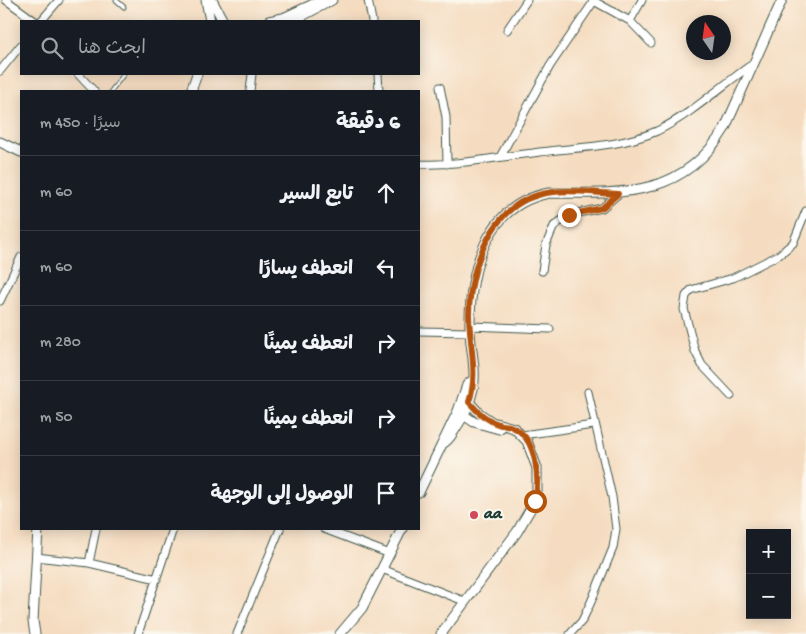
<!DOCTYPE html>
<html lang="ar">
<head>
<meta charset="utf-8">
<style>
  body { margin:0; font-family:"Gochi Hand","Playpen Sans Arabic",sans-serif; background:#20242c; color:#f1f3f6; direction:rtl }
  .controls { position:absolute; right:15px; bottom:15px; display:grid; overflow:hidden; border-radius:0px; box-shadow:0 2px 12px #0003 }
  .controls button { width:45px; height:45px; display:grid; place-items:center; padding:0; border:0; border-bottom:1px solid #363941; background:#171b24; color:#f1f3f6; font:25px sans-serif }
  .compass { position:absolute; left:686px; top:15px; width:45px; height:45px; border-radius:50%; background:#171b24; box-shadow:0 2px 12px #0003; rotate:347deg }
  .stop { position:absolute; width:15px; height:15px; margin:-11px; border:4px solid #b45309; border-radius:50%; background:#fff }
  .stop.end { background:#b45309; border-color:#fff; box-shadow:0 1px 5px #0008 }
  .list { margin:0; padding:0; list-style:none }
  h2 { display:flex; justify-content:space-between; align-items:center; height:65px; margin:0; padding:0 20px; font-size:21px }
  h2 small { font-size:16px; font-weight:400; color:#9ea1a6 }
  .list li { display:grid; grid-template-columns:32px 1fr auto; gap:15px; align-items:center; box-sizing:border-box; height:75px; padding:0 20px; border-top:1px solid #363941 }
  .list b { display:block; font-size:19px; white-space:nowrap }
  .list em { font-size:16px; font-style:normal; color:#9ea1a6 }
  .icon { flex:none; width:28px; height:28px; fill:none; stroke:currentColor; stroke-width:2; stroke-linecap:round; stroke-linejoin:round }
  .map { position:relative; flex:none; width:806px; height:634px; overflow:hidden; direction:ltr }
  .search { position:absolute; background:#171b24; box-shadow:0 2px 12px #0003; left:20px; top:20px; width:400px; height:55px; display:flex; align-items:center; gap:12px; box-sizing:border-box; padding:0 18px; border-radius:0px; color:#9ea1a6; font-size:19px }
  .panel { position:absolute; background:#171b24; box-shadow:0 2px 12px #0003; left:20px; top:90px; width:400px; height:440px; border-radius:0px; direction:rtl }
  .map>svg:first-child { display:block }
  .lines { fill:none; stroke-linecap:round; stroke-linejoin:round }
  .service-casing { stroke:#3f5549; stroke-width:5 }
  .minor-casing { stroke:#3f5549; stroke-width:9 }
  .tertiary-casing { stroke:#3f5549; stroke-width:11 }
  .service { stroke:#fff; stroke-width:3 }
  .minor { stroke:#fff; stroke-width:7 }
  .tertiary { stroke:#fff; stroke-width:9 }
  .route { stroke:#b45309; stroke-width:6 }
  .poi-dot { fill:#d1495b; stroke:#fbf7ec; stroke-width:2 }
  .labels { text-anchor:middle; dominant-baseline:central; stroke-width:4; stroke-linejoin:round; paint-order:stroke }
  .poi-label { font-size:16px; font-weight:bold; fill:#1f3d34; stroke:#fbf7ec; text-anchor:start }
</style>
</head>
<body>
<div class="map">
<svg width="806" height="634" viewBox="0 0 806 634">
  <rect width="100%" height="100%" fill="#fbf7ec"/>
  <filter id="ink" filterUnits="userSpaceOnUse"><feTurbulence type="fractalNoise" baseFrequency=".02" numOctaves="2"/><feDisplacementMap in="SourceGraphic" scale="10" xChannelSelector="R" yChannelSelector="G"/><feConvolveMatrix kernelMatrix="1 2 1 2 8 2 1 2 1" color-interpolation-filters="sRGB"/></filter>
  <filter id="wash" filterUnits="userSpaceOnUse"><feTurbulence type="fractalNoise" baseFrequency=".0096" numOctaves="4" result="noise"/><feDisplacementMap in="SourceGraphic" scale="20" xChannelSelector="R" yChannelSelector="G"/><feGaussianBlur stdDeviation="1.12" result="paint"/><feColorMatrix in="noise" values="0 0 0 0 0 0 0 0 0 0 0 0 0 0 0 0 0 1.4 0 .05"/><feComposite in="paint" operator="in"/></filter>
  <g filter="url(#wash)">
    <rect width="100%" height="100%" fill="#f5dcc0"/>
  </g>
  <g filter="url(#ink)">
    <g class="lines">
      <g class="service-casing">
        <path id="service" d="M116 0 124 7
          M111 91 124 74"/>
      </g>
      <g class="minor-casing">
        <path id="minor" d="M6 0 35 21
          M368 0 372 21
          M592 0 630 21 651 43
          M41 21 59 0
          M630 21 642 0
          M507 30 527 0
          M0 71 21 45
          M78 74 94 91
          M378 74 379 91
          M440 87 446 117 447 164
          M250 91 252 74
          M500 157 550 66 594 1
          M419 164C457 166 495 157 533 153 574 147 618 148 657 131 692 114 722 85 754 63
          M542 271 546 245 554 226 569 215 602 208 618 194
          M0 301 21 257
          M470 326 550 329
          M419 331 470 332
          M731 396 702 365 695 351 684 309 686 296 691 290 733 278 779 255 793 243 806 211
          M522 435 594 425
          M324 529 390 554
          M36 557 89 563 157 579
          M89 563 96 529
          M382 569 464 601
          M138 634 173 529
          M237 634 280 529
          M570 634 582 621 591 602 613 548 616 529 612 497 588 392"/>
      </g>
      <g class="tertiary-casing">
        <path id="tertiary" d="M206 0 210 21
          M212 0 223 21
          M269 21 283 18 322 0
          M293 21 332 0
          M191 91 197 74
          M0 142 21 152
          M459 412 474 422 499 429
          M442 444C449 441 452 434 456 428 464 416 470 403 473 389 477 369 470 348 470 329 469 271 485 205 549 193 621 194 683 198 725 128L782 0
          M419 492 458 411 467 385 473 380
          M35 634 33 621 38 529
          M340 634 362 608 402 529
          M441 634 517 532 535 501 537 491V468L527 441 514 428 492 422 479 413 469 402"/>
      </g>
      <use href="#service" class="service"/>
      <use href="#minor" class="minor"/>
      <use href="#tertiary" class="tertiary"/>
    </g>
  </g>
  <g class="lines" filter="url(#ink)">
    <path class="route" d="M535 501C540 479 537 437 512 427 509 425 504 425 501 425 487 421 478 413 469 402 477 378 472 356 470 331 464 283 486 209 538 195 562 188 592 193 618 194L602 208 569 215"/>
  </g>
  <circle class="poi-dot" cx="474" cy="515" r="5"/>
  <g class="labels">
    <g class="poi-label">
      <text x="484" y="515">aa</text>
    </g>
  </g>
</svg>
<div class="controls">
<button>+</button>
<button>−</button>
</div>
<svg class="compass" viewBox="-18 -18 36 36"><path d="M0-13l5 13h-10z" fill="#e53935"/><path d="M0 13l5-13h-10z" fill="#9ea1a6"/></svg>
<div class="stop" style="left:535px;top:501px"></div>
<div class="stop end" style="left:569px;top:215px"></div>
<div class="search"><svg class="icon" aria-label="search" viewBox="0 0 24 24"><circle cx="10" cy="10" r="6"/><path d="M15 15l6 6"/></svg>ابحث هنا</div>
<section class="panel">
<h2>6 دقيقة<small>سيرًا · 450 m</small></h2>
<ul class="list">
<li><svg class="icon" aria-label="ahead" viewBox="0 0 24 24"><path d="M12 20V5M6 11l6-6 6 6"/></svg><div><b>تابع السير</b></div><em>60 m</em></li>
<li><svg class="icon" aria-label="left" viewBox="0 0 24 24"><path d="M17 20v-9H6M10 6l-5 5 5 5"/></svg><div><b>انعطف يسارًا</b></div><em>60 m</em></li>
<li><svg class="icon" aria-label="right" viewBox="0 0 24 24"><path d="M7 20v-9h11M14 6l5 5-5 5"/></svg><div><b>انعطف يمينًا</b></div><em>280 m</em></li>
<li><svg class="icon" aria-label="right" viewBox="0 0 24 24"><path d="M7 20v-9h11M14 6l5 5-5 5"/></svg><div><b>انعطف يمينًا</b></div><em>50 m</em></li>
<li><svg class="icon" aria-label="arrive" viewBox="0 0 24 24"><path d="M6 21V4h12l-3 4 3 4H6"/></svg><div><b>الوصول إلى الوجهة</b></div></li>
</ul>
</section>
</div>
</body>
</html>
